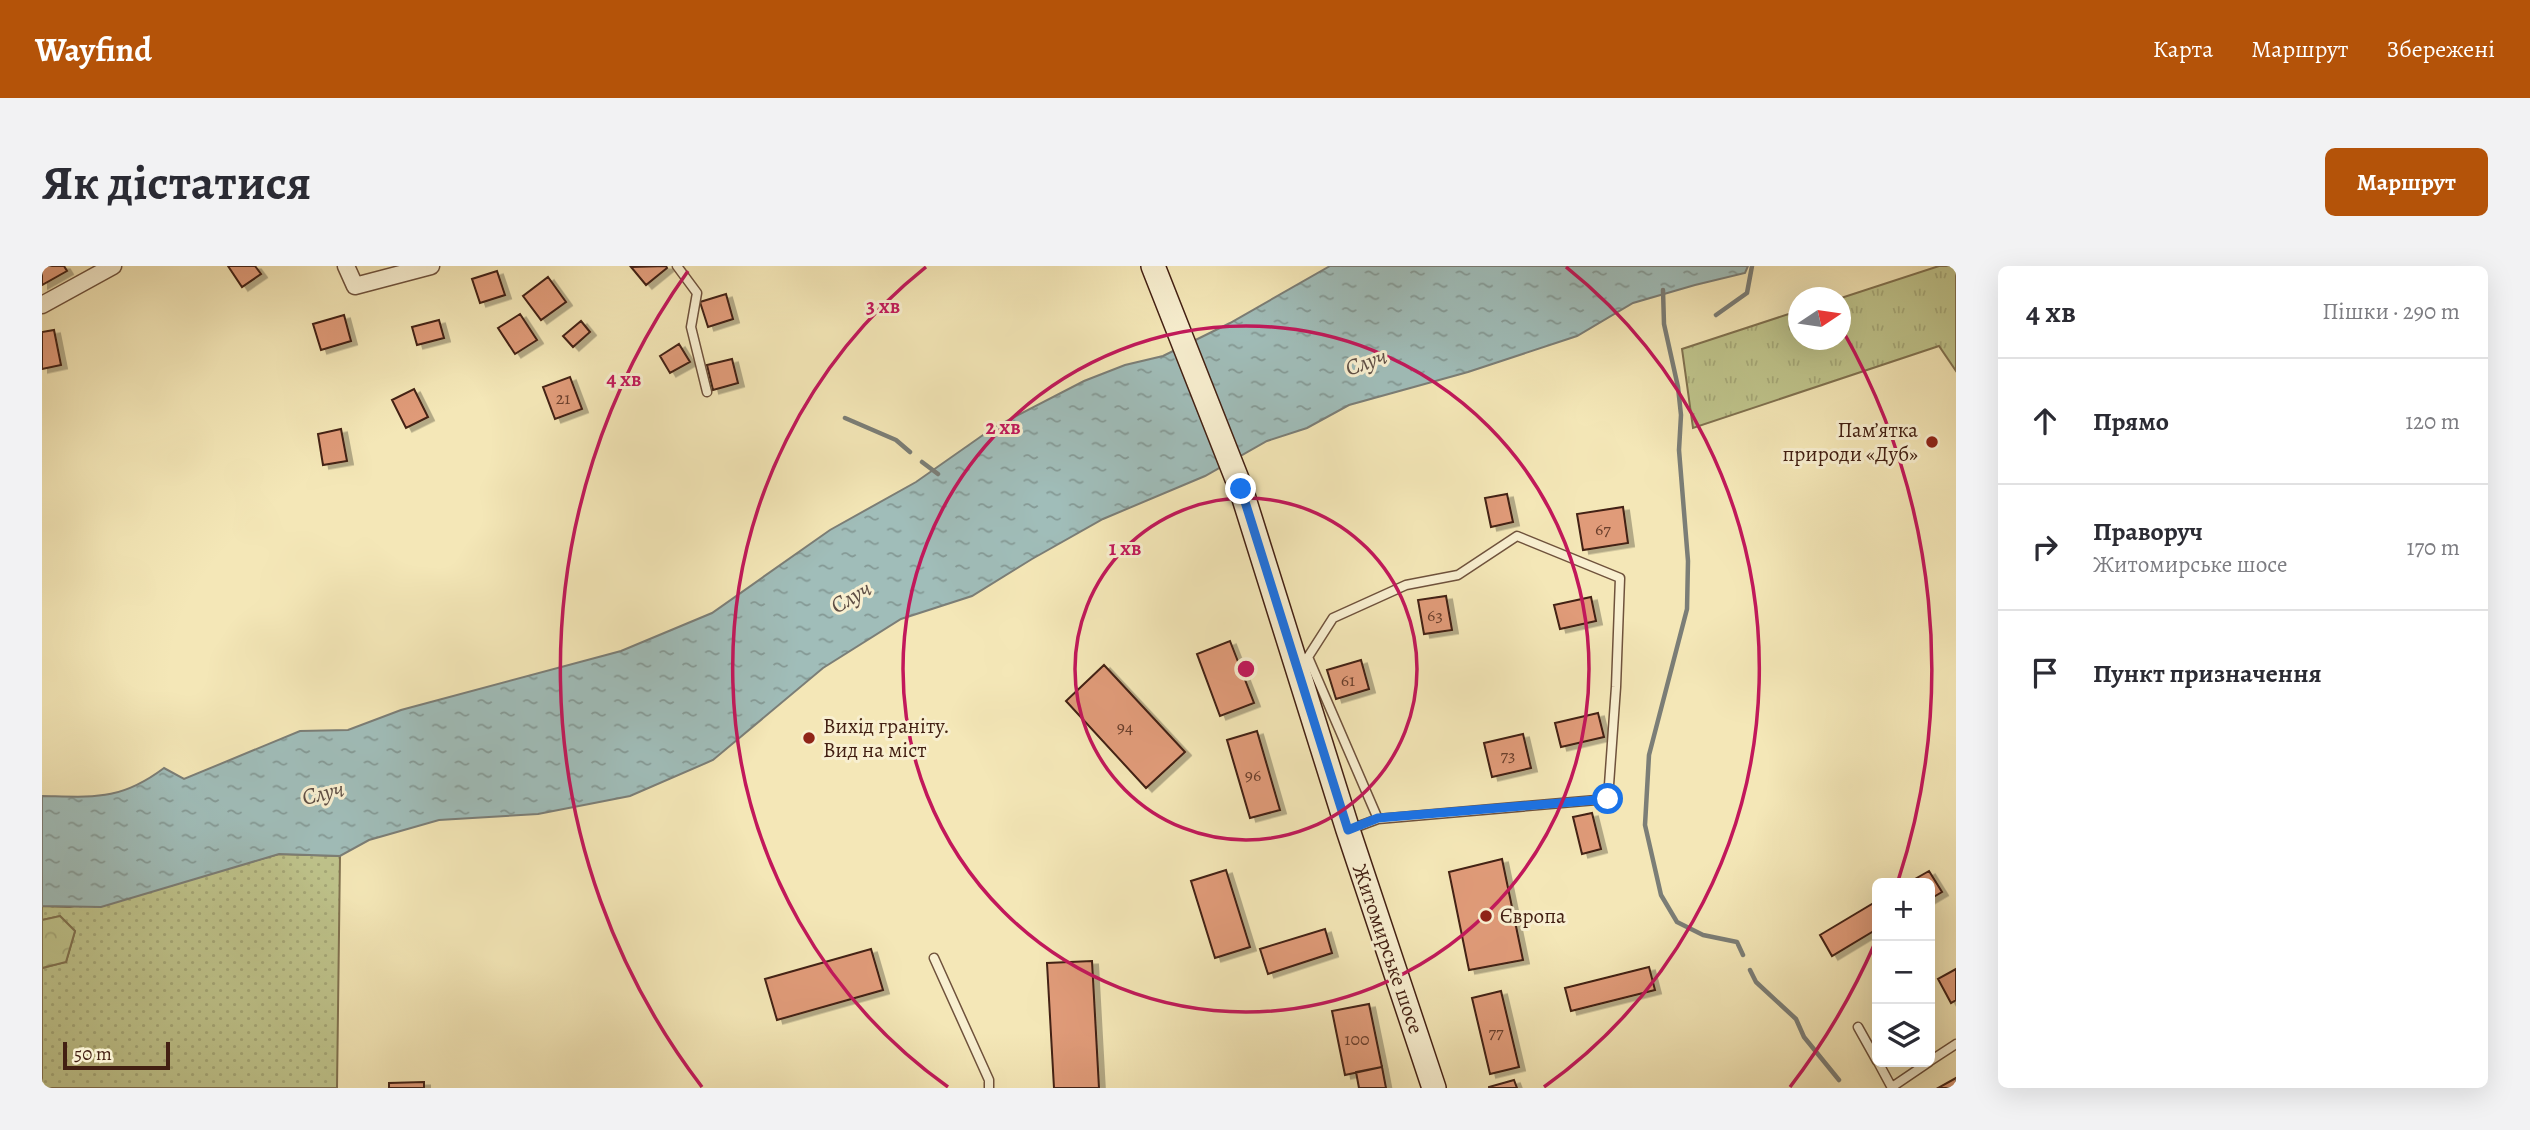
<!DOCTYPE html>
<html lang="uk">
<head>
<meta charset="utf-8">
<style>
  body { margin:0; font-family:Alegreya,serif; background:#f2f2f3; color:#2b2b33 }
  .controls { position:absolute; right:21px; bottom:21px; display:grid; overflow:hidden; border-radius:10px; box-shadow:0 7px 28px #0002 }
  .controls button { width:63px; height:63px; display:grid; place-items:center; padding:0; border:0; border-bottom:2px solid #e1e1e2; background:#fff; color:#2b2b33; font:35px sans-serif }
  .compass { position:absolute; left:1746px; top:21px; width:63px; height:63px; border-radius:50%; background:#fff; box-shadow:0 7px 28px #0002; rotate:77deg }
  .scale { position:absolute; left:21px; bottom:18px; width:107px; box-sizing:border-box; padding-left:7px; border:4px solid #432013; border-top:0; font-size:19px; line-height:24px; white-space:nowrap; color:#432013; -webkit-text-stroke:5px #f8efd0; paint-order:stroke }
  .stop { position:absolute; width:21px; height:21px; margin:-16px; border:5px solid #1a73e8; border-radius:50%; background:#fff }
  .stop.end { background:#1a73e8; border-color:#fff; box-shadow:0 2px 7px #0008 }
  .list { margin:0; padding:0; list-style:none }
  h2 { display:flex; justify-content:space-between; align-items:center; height:91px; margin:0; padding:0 28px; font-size:30px }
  h2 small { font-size:23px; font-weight:400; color:#7c7c81 }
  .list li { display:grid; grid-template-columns:46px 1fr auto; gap:21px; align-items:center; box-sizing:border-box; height:126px; padding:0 28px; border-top:2px solid #e1e1e2 }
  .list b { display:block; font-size:26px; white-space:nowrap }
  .list p { margin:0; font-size:23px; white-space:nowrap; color:#7c7c81 }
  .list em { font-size:23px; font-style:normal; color:#7c7c81 }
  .icon { flex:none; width:38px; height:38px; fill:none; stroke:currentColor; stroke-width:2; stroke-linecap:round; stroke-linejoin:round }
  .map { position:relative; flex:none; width:1914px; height:822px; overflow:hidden; border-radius:10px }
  header { display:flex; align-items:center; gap:42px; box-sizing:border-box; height:98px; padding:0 35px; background:#b45309; color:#fff }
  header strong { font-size:33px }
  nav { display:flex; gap:38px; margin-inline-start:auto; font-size:24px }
  .intro { display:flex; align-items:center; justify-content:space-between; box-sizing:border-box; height:168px; padding:0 42px }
  h1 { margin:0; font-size:49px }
  .button { padding:18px 32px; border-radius:10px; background:#b45309; color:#fff; font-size:24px; font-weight:700 }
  main { display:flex; gap:42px; padding:0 42px }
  aside { flex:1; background:#fff; border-radius:10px; box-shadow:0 7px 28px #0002 }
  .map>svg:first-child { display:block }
  .grass { fill:url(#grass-dots); stroke:#817250; stroke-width:2 }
  .forest { fill:url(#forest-crowns); stroke:#817250; stroke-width:2 }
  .park { fill:url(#park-tufts); stroke:#817250; stroke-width:2 }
  .water { fill:url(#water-ripples); stroke:#7b7e77; stroke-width:2 }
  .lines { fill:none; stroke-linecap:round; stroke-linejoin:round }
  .stream { stroke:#7b7e77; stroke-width:4.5 }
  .building { fill:#e09b79; stroke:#432013; stroke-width:2; filter:url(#shadow) }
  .service-casing { stroke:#6f523c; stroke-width:11 }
  .minor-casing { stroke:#6f523c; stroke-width:19 }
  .secondary-casing { stroke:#432013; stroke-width:26 }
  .service { stroke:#f8efd0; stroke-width:8 }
  .minor { stroke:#f8efd0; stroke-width:16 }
  .secondary { stroke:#f8efd0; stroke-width:23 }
  .route { stroke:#1a73e8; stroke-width:9 }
  .ring { fill:none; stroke:#c2185b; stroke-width:3.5 }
  .poi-dot { fill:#8f2418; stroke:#f8efd0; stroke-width:2.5 }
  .labels { text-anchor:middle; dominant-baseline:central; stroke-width:6; stroke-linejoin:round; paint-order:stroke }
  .number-label { font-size:18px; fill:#6a3f2c }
  .poi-label { font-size:21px; fill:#432013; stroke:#f8efd0; text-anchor:start }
  .street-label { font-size:21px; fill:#432013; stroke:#f8efd0 }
  .water-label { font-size:23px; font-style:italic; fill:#5f4f45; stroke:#f8efd0 }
  .centre { fill:#c2185b; stroke:#f8efd0; stroke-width:3.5 }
  .ring-label { font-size:21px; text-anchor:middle; font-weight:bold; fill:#c2185b; stroke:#f8efd0; stroke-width:6; stroke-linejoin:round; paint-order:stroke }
</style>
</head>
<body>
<header>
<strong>Wayfind</strong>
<nav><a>Карта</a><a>Маршрут</a><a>Збережені</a></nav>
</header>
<div class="intro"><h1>Як дістатися</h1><a class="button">Маршрут</a></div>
<main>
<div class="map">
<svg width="1914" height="822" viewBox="0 0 1914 822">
  <defs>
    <pattern id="grass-dots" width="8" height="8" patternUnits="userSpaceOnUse" patternTransform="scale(1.75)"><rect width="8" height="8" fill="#bfc48c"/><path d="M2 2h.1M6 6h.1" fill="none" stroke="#a5a878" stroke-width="1.8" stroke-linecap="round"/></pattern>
    <pattern id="forest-crowns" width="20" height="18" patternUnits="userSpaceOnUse" patternTransform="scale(1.75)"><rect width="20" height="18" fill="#bfc48c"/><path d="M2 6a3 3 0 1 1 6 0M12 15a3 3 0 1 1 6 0" fill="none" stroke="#a5a878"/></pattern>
    <pattern id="park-tufts" width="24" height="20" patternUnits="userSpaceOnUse" patternTransform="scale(1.75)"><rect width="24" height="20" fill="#bfc48c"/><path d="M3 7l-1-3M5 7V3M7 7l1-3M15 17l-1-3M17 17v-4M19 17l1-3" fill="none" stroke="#a5a878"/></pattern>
    <pattern id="water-ripples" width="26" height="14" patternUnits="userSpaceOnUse" patternTransform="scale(1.75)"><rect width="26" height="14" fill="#a0bdb9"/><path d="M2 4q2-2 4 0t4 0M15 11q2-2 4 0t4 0" fill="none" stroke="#849995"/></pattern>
    <filter id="shadow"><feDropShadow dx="6" dy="3.5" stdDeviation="0" flood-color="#0004"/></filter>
  </defs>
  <rect width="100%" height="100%" fill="#f4e7b7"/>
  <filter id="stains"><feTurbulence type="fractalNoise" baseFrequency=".00286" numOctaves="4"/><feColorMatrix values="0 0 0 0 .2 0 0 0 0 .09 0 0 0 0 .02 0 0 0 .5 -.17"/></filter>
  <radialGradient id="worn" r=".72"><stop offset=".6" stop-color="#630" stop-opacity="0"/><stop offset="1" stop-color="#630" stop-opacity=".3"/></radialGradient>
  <path class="grass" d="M237 588 298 590 295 822H0V702L24 696 33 665 18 650 0 654V640L28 641 151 612Z"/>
  <path class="forest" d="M18 650 33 665 24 696 0 702V654Z"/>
  <path class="park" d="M1897 0H1914V105L1897 80 1651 162 1640 83 1756 45V74H1798L1799 32Z"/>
  <path class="water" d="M1288 0H1706L1703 7 1653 19 1591 37 1535 70 1426 106 1307 139 1265 162 1225 175 1163 210 1061 253 990 293 930 330 859 353 781 402 671 494 588 530 496 548 397 554 327 574 298 590 237 588 59 641 0 640V530C52 531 78 535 122 502L142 513 258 465 306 464 359 444 579 385 670 347 788 264 874 216 951 162 1042 115 1083 99 1121 90 1188 57Z"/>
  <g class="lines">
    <path class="stream" d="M1621 24 1622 58 1636 121 1639 149 1637 184 1646 295 1645 343 1607 489 1603 559 1619 629 1635 656 1661 669 1695 676 1701 689
      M1674 49 1705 27 1710 0
      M803 152 854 174 868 186
      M880 196 896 208
      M1708 704 1714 716 1754 753 1762 771 1797 814"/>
  </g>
  <path class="building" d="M0 0H22L25 5 0 19Z
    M186 0H213L219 8 200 21Z
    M624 0 625 2 604 19 589 1Z
    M455 5 463 29 438 37 430 13Z
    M506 11 524 36 499 54 481 30Z
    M684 28 691 53 666 61 658 36Z
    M478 48 495 74 473 88 456 62Z
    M302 49 309 75 279 84 271 58Z
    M397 54 402 72 375 79 370 61Z
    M539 55 548 66 531 81 521 70Z
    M12 64 19 99 0 103V66Z
    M637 78 648 96 628 107 618 90Z
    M690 93 696 117 671 124 665 99Z
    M528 111 540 143 513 153 501 121Z
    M372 123 386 151 364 162 350 134Z
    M299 163 305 195 281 199 276 168Z
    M1465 228 1471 256 1449 261 1443 232Z
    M1581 241 1586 277 1541 284 1535 248Z
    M1404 330 1410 364 1382 368 1376 334Z
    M1549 331 1554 355 1518 363 1512 339Z
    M1188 375 1212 437 1178 450 1155 388Z
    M1319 394 1327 423 1294 433 1285 404Z
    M1062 399 1143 486 1104 522 1024 435Z
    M1556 447 1562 471 1519 481 1513 457Z
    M1215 465 1238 544 1208 552 1185 474Z
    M1481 468 1489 502 1450 511 1442 477Z
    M1550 547 1559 583 1540 588 1531 551Z
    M1460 593 1481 694 1427 704 1407 606Z
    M1184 604 1208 681 1173 692 1149 615Z
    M1887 605 1900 626 1888 633V617H1866Z
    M1835 635V663L1790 690 1778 669Z
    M1283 663 1290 687 1226 708 1218 683Z
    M829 683 841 724 735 754 723 713Z
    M1050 695 1057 822H1012L1005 697Z
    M1607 701 1613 724 1529 745 1523 722Z
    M1914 703V734L1909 737 1896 713Z
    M1459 725 1477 801 1448 808 1430 732Z
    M1327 738 1340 801 1303 809 1290 745Z
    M1340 801 1344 822H1317L1314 806Z
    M1914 812V822H1896Z
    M1472 814 1475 822H1447V821Z
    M382 816V822H347V817Z"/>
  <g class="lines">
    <g class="service-casing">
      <path id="service" d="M635 0 655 27 649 61 665 126
        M1309 563 1336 553 1566 533 1574 421 1578 312 1475 270 1416 309 1364 319 1291 352 1266 391 1336 553
        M892 692 947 814V822
        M1816 761 1835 795
        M1888 795 1914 778
        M1836 796 1850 822
        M1850 821 1887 796"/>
    </g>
    <g class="minor-casing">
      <path id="minor" d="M304 0 313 20 389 0
        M0 39 71 0"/>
    </g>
    <g class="secondary-casing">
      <path id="secondary" d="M1111 0 1199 223 1306 564 1392 822"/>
    </g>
    <use href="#service" class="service"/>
    <use href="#minor" class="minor"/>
    <use href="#secondary" class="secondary"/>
  </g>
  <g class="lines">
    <path class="route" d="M1199 223 1306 564 1336 552 1566 533"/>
  </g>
  <g class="ring">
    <circle cx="1204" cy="403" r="171"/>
    <circle cx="1204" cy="403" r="343"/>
    <path d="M906 821A514 514 0 0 1 884 1M1524 1A514 514 0 0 1 1502 821"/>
    <path d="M1833 677A686 686 0 0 1 1748 821M660 821A686 686 0 0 1 646 5M1801 65A686 686 0 0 1 1856 615"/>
  </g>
  <g class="poi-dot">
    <circle cx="1890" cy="176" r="7"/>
    <circle cx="767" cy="472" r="7"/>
    <circle cx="1444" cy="650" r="7"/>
  </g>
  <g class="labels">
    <g class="number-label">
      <text x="521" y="132">21</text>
      <text x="1561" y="263">67</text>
      <text x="1393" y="349">63</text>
      <text x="1306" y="414">61</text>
      <text x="1083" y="461">94</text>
      <text x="1466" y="489">73</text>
      <text x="1211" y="509">96</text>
      <text x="1454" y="766">77</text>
      <text x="1315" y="773">100</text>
    </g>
    <g class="poi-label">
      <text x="1876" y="164" text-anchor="end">Пам’ятка<tspan x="1876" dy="24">природи «Дуб»</tspan></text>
      <text x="781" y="460">Вихід граніту.<tspan x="781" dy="24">Вид на міст</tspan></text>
      <text x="1458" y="650">Європа</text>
    </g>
    <g class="street-label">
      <text transform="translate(1346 683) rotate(71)">Житомирське шосе</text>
    </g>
    <g class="water-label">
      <text transform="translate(1324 96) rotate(-19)">Случ</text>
      <text transform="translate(809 331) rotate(-30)">Случ</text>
      <text transform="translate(281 527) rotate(-13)">Случ</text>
    </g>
  </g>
  <circle cx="1204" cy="403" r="10" class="centre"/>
  <g class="ring-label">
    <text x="841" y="47">3 хв</text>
    <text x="582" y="120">4 хв</text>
    <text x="961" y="168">2 хв</text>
    <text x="1083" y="289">1 хв</text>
  </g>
  <rect width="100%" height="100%" filter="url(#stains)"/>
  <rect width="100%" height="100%" fill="url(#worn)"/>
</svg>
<div class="controls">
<button>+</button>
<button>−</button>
<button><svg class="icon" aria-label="layers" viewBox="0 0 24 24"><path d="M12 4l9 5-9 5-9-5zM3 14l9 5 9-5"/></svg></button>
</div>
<svg class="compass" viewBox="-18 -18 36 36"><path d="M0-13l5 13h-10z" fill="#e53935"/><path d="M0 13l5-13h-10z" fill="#7c7c81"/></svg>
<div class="scale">50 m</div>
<div class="stop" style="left:1566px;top:533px"></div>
<div class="stop end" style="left:1199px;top:223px"></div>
</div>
<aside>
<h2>4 хв<small>Пішки · 290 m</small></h2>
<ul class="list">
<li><svg class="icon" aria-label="ahead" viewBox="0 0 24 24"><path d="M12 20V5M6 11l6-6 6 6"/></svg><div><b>Прямо</b></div><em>120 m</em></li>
<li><svg class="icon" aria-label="right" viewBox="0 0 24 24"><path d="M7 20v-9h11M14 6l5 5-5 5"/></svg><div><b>Праворуч</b><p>Житомирське шосе</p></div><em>170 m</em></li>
<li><svg class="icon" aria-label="arrive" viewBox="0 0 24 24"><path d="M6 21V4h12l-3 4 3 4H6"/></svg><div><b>Пункт призначення</b></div></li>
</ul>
</aside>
</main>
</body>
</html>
